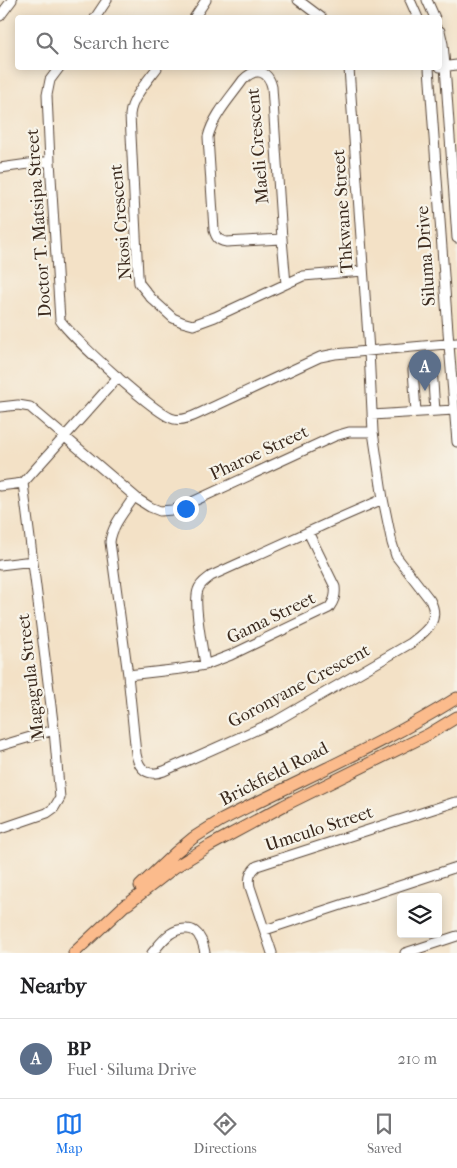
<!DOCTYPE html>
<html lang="en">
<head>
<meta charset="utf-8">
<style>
  body { margin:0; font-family:"IM FELL French Canon",serif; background:#f2f2f2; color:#202124 }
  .controls { position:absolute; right:15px; bottom:15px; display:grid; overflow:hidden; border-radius:5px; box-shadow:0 2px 12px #0003 }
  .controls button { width:45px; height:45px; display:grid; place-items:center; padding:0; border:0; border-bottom:1px solid #e0e0e0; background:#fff; color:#202124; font:25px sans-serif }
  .you { position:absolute; left:185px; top:508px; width:18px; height:18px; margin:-12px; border:4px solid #fff; border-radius:50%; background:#1a73e8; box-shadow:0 0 0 8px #1a73e833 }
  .badge { display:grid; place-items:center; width:32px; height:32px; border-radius:50%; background:#1a73e8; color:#fff; font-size:16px; font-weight:700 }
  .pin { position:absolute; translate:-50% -41px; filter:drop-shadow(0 1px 2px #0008) }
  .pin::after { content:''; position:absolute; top:26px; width:18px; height:15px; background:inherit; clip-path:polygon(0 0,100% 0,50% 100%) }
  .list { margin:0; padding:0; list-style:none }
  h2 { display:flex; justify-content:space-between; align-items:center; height:65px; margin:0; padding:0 20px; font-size:21px }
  h2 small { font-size:16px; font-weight:400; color:#757577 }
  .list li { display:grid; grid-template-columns:32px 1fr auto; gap:15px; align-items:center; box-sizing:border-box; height:80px; padding:0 20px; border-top:1px solid #e0e0e0 }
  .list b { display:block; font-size:19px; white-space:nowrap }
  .list p { margin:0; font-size:16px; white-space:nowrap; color:#757577 }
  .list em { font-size:16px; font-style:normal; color:#757577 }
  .icon { flex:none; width:28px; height:28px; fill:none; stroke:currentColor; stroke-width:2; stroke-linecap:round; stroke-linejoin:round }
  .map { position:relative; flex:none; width:457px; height:953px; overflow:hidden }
  .search { position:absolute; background:#fff; box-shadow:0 2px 12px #0003; left:15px; right:15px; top:15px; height:55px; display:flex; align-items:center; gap:12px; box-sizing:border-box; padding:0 18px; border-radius:5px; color:#757577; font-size:19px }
  .sheet { height:145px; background:#fff }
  nav { display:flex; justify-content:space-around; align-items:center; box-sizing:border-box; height:70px; border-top:1px solid #e0e0e0; background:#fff; font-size:14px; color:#757577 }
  nav a { display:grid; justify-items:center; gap:2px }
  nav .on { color:#1a73e8 }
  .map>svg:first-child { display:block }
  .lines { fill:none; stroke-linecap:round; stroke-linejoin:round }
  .minor-casing { stroke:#574537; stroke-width:11 }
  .major-casing { stroke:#574537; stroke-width:13 }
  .minor { stroke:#fff; stroke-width:9 }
  .major { stroke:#fbbb8c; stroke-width:11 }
  .labels { text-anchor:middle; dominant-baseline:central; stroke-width:4.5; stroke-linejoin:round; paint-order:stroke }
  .street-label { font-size:18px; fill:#3b2a1e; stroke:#f7f3e8 }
</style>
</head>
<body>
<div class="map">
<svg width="457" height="953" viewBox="0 0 457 953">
  <rect width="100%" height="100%" fill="#f7f3e8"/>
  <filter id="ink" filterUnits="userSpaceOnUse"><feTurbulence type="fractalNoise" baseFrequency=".02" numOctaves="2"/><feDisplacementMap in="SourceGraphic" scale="10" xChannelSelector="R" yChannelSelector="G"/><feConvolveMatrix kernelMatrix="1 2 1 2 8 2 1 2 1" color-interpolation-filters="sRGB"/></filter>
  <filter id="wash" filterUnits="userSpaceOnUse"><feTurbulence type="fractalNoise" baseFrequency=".0096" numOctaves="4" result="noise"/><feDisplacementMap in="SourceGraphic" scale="20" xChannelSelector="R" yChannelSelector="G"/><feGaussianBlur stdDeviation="1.12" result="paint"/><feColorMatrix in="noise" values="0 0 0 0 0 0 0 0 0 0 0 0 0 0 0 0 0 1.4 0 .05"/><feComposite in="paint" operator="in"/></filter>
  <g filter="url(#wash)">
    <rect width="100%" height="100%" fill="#f3e1c6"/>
  </g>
  <g filter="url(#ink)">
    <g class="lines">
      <g class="minor-casing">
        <path id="minor" d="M298 0 322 18
          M410 0 418 18
          M427 0 435 18
          M0 16 12 0
          M95 18 107 0
          M194 18 206 0
          M440 31 443 44 445 66 457 238
          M440 67 457 65
          M59 68 50 80 47 95 50 161 60 320C70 336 157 416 174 419 182 421 192 417 200 413L320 357 335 354 457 343
          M157 68C148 80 131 99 130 115L138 275 139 283 151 298 173 318 182 322 193 325 215 317 303 276 363 271
          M429 68 449 345 457 442
          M0 168 50 161
          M282 239 226 242C218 240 216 238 214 230L208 137C213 116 231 97 243 80 255 67 268 70 272 87L282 239 286 284
          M0 407 18 405 30 407 139 500 150 507 160 511 172 510 179 508 335 436 349 432H373
          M416 412 413 370 414 367 416 366 429 365 432 368 435 411
          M372 415 454 410
          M0 486 23 483 118 377
          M134 497C125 511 112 525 110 542L128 675 136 754C139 770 148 777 164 771L276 721 411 643C426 631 441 621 430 600L396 556 392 543 383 499 373 432 369 351 349 68
          M0 565 33 561
          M205 665C203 649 193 604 198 590 200 583 206 580 211 576L328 523 383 499
          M128 675 181 669 205 665 231 655 329 608C334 601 336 596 335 587L308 532
          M0 746 54 730
          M0 829 47 813 54 808 60 798 54 730 23 483
          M265 930 457 867
          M152 953C162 942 170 928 187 929 193 929 198 933 200 938 203 942 204 948 205 953
          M272 953 250 887C248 878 250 872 257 866L452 803 457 802
          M405 953 457 936"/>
      </g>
      <g class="major-casing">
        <path id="major" d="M140 886 176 852 193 838 220 821C299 780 382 745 457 698
          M74 953 125 905 128 904 175 867 211 845 283 806 429 734 457 717"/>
      </g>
      <use href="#minor" class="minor"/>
      <use href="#major" class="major"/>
    </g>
  </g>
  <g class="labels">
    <g class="street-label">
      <text transform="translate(258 146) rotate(-95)">Maeli Crescent</text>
      <text transform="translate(343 211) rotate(-94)">Thkwane Street</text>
      <text transform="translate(121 222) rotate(-95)">Nkosi Crescent</text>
      <text transform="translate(39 223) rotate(-94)">Doctor T. Matsipa Street</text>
      <text transform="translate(426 256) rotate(-94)">Siluma Drive</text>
      <text transform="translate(259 453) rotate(-25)">Pharoe Street</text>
      <text transform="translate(271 618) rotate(-26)">Gama Street</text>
      <text transform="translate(31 677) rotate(-97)">Magagula Street</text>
      <text transform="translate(299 686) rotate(-28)">Goronyane Crescent</text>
      <text transform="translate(274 774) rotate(-27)">Brickfield Road</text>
      <text transform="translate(319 829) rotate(-18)">Umculo Street</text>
    </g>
  </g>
</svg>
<div class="controls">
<button><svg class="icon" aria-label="layers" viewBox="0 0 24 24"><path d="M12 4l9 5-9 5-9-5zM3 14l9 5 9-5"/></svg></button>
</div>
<div class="you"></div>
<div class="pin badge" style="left:425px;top:391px;background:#5c6f8a">A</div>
<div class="search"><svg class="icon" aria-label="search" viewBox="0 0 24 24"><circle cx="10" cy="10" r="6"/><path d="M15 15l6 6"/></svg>Search here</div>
</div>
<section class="sheet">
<h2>Nearby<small></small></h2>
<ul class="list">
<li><span class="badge" style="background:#5c6f8a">A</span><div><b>BP</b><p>Fuel · Siluma Drive</p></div><em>210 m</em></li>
</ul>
</section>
<nav>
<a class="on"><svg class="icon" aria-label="map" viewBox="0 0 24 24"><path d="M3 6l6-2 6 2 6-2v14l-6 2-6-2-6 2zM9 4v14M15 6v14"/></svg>Map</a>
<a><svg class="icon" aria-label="directions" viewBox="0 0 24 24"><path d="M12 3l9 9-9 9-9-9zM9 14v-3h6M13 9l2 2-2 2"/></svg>Directions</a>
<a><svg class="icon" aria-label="saved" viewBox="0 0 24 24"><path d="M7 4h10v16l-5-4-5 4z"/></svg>Saved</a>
</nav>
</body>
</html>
